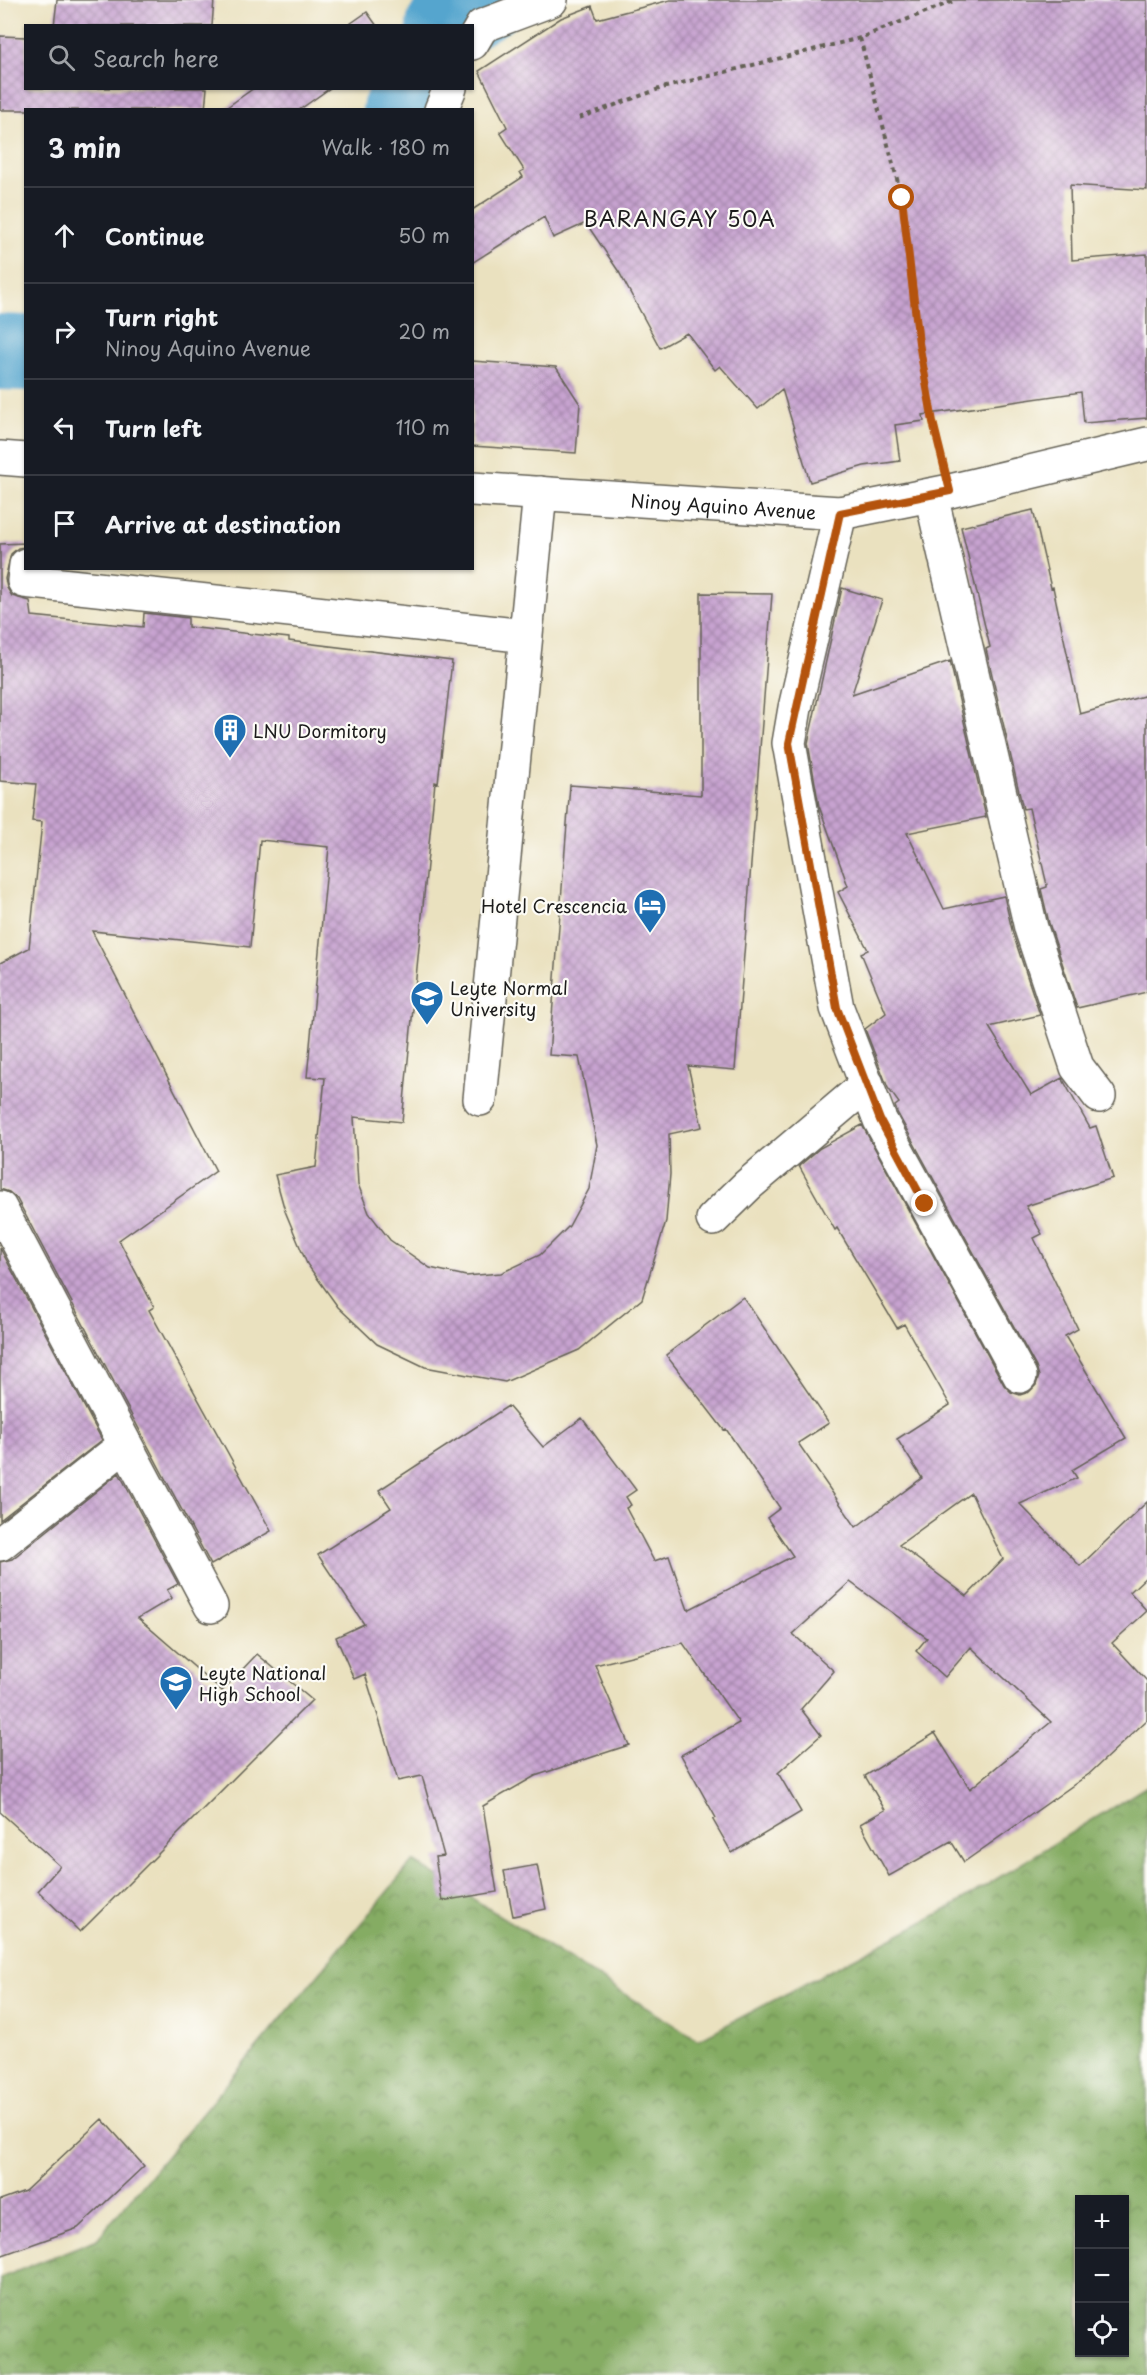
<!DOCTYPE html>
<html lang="en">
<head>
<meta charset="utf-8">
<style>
  body { margin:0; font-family:"Playpen Sans",sans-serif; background:#242831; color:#f1f3f6 }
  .controls { position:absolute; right:18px; bottom:18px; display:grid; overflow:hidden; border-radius:0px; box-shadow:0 2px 4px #0004 }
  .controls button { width:54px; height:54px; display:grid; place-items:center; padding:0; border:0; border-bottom:2px solid #363941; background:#171b24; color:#f1f3f6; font:30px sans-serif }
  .stop { position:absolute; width:18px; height:18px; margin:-14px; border:4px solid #b45309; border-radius:50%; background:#fff }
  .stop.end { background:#b45309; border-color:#fff; box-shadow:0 2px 6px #0008 }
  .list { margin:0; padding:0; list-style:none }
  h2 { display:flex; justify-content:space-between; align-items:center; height:78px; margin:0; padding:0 24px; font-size:26px }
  h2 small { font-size:20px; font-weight:400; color:#9ea1a6 }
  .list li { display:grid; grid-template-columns:39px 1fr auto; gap:18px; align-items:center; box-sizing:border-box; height:96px; padding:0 24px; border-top:2px solid #363941 }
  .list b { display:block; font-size:22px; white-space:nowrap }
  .list p { margin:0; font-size:20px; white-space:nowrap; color:#9ea1a6 }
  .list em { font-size:20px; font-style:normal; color:#9ea1a6 }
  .icon { flex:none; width:33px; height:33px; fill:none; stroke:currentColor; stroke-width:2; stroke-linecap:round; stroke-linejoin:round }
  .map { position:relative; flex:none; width:1147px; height:2375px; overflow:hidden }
  .search { position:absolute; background:#171b24; box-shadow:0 2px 4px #0004; left:24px; top:24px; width:450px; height:66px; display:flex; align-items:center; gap:15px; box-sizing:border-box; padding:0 21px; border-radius:0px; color:#9ea1a6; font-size:22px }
  .panel { position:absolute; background:#171b24; box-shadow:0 2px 4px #0004; left:24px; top:108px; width:450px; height:462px; border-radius:0px }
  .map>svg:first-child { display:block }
  .forest { fill:url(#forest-crowns); stroke:#506440; stroke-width:1.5; fill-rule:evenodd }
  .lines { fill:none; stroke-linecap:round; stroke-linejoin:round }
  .river { stroke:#54a5ce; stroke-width:76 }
  .building { fill:url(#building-cross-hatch); fill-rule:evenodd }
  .minor-casing { stroke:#646155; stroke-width:36 }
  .major-casing { stroke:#646155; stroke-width:36 }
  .path { stroke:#646155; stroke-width:4; stroke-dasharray:4.5 4.5; stroke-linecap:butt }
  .minor { stroke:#fff; stroke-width:33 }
  .major { stroke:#fff; stroke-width:33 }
  .route { stroke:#b45309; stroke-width:8 }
  .labels { text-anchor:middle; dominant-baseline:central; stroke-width:4.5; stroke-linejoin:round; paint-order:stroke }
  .street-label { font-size:18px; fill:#1c1c1c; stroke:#fdfcf7 }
  .poi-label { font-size:18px; fill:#1c1c1c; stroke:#fdfcf7; text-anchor:start }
  .quarter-label { font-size:21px; letter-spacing:1.5px; fill:#1c1c1c; stroke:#fdfcf7 }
</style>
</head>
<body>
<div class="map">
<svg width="1147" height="2375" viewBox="0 0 1147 2375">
  <defs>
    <pattern id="forest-crowns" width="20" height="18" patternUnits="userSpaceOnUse" patternTransform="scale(1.5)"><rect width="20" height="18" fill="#85ac63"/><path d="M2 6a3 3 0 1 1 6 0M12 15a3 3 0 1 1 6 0" fill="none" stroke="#6c8b51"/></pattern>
    <pattern id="building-cross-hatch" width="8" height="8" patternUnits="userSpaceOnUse" patternTransform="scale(1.5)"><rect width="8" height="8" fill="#c7a3d0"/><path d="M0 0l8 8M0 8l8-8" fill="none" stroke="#a184a8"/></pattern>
  </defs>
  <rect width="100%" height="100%" fill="#fdfcf7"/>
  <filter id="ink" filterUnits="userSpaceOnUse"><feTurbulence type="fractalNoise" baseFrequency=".0167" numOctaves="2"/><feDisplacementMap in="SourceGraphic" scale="12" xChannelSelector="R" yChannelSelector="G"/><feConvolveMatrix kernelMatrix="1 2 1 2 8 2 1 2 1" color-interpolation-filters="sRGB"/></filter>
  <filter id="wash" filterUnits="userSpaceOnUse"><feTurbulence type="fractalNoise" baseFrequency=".008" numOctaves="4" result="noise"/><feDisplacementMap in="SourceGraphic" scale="24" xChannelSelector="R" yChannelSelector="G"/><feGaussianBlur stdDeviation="1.35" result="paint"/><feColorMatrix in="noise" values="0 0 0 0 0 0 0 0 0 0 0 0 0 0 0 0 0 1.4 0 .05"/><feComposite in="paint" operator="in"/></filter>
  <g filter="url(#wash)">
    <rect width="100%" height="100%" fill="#eae1bf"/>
    <path class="forest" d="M1147 1786V2375H0V2278L97 2239 413 1861 698 2040 951 1907ZM1080 2200H1124V2352H1080Z"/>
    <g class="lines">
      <path class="river" d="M444 26 488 0
        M400 110 411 88
        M0 352 26 353"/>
    </g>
    <g id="blocks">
      <path class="building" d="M57 0H214L212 26H54Z
        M670 0H1147V190L1070 185 1072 260 1147 254V418L1084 423 1081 392 923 415 924 421 895 425 900 461 864 466 810 482 782 389 758 409 720 366 715 370 687 333 660 348 619 272 586 223 553 238 544 217 472 263V210L523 177 520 172 524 170 500 132 507 127 479 71 561 18 592 6 597 19Z
        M367 12 377 26H347Z
        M0 36 26 37V88H207L205 110H0Z
        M254 88H330L299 110H223Z
        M472 361 556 367 580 404 576 453 472 446Z
        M1033 510 1051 588 1053 587 1080 714 1147 695V992L1077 1008 1049 923 1041 889 1047 887V885L1029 808 1023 809 986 649 990 647 961 527Z
        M26 543V547L18 548 11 554 5 579 7 588 12 596 30 601 32 616 143 627 144 613 188 618V627L289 638V641L452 661 438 783 435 782 402 1122 354 1117 358 1184 369 1213 390 1240 430 1268 466 1276 501 1273 540 1255 569 1226 589 1189 597 1145 579 1057 549 1055 570 785 701 795V593L772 594 735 1070 688 1066 702 1127 669 1134 670 1174 666 1221 642 1299 579 1350 505 1382 425 1367 377 1344 338 1307 307 1264 285 1211 275 1175 316 1167 325 1078 307 1077 329 847 260 840 250 947 92 931 216 1171 119 1240 154 1307 149 1310 271 1531 211 1565 17 1199 9 1192 0 1189V963L29 948 42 822 32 821 36 784 0 781V544Z
        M842 588 882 600 852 694 950 661 986 817 907 833 944 909 1004 896 1013 934 1040 1015 989 1027 1031 1095 1062 1078 1090 1128 1096 1126 1113 1178 1026 1206 1042 1234 1034 1238 1078 1329 1065 1336 1126 1438 1072 1470 1077 1478 1020 1504 1080 1566 1147 1502V1576L1130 1592 1147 1611 1112 1643 1147 1681V1720L1089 1774 964 1862 951 1841 889 1876 860 1824 885 1810 865 1776 935 1733 970 1789 1051 1722 971 1647 945 1677 916 1651 927 1638 850 1582 793 1634 834 1671 801 1709 821 1735 778 1773 801 1812 732 1853 713 1820 716 1818 681 1755 739 1723 683 1643 595 1665 629 1745 535 1776 483 1806 497 1892 442 1901 435 1857 444 1856 422 1776 398 1781 365 1674 354 1679 336 1637 364 1624 318 1555 391 1508 379 1490 508 1406 543 1447 582 1418 636 1490 626 1497 631 1505 626 1508 654 1561 669 1556 688 1610 793 1556 767 1518 780 1508 726 1429 724 1430 666 1355 743 1297 829 1423 798 1443 856 1527 922 1478 897 1439 950 1405 904 1324 897 1328 837 1228 835 1230 799 1166 820 1148 862 1125 1004 1385 1011 1392 1020 1395 1029 1392 1036 1385 1039 1376 1036 1367 897 1112 895 1106 899 1103 888 1088 865 1029 886 1013 861 953 868 950 838 892 848 886 819 806 808 743ZM971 1493 1003 1559 967 1596 899 1545Z
        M0 1248 102 1440 0 1520Z
        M119 1473 178 1584 167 1590 172 1598 138 1618 222 1691 257 1654 312 1700 80 1932 38 1891 60 1866 0 1812V1562L12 1559Z
        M537 1865 546 1909 513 1916 504 1871Z
        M102 2119 144 2166 78 2228 0 2256V2200L25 2191Z"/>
    </g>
  </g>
  <g filter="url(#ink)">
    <use href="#blocks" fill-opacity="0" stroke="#646155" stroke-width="1.5"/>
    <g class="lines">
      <g class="minor-casing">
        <path id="minor" d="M472 43 482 26 551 0
          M441 110 450 88
          M931 495 1031 928 1077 1067 1099 1096
          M840 513 795 708 789 743 837 1008 880 1120 1020 1376
          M26 565 24 581 526 636
          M480 1099 540 493
          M0 1208 211 1606
          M713 1219 748 1185 867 1084
          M0 1544 125 1445"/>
      </g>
      <g class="major-casing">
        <g id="major">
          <path d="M0 458 26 460"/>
          <path id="s1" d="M472 489 840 513 950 491 1147 444"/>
        </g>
      </g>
      <path class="path" d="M860 38 902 198 919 343 933 422 941 455
        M579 118 662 88 860 38 956 0"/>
      <use href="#minor" class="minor"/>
      <use href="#major" class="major"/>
    </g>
  </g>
  <g class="lines" filter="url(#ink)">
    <path class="route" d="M902 198 919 343 933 422 950 491 840 513 789 743 837 1008 880 1120 925 1204"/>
  </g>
  <defs>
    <g id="building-pin" transform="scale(1.725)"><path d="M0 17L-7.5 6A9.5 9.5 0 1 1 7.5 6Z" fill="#1f6fb2" stroke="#fdfcf7"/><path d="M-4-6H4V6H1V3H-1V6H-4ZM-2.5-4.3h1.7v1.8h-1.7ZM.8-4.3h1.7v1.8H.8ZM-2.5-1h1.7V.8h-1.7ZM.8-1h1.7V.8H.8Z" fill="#fff"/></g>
    <g id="hotel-pin" transform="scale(1.725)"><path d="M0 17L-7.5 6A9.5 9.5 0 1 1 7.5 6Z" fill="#1f6fb2" stroke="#fdfcf7"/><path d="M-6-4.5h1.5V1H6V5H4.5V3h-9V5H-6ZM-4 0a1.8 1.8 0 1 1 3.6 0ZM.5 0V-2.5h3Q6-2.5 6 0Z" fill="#fff"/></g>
    <g id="university-pin" transform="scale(1.725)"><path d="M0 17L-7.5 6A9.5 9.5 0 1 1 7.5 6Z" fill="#1f6fb2" stroke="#fdfcf7"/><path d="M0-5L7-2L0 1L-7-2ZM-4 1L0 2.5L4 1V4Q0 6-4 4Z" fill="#fff"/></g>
    <g id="school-pin" transform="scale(1.725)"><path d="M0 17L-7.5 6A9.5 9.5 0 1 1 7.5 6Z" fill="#1f6fb2" stroke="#fdfcf7"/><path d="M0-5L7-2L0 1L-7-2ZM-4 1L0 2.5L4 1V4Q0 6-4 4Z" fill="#fff"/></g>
  </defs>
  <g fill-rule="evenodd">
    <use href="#building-pin" x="230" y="730"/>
    <use href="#hotel-pin" x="650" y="905"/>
    <use href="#university-pin" x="427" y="997"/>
    <use href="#school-pin" x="176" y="1682"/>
  </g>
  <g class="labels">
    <g class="street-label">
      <text stroke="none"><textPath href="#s1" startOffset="252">Ninoy Aquino Avenue</textPath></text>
    </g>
    <g class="poi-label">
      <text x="253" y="730">LNU Dormitory</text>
      <text x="627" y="905" text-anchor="end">Hotel Crescencia</text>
      <text x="450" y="987">Leyte Normal<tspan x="450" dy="21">University</tspan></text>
      <text x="199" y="1672">Leyte National<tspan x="199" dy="21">High School</tspan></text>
    </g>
    <g class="quarter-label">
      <text x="680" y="218">BARANGAY 50A</text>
    </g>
  </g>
</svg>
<div class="controls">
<button>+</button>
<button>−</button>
<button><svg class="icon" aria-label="locate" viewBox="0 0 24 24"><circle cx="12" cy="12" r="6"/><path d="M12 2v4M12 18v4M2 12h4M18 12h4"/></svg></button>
</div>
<div class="stop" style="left:902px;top:198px"></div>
<div class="stop end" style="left:925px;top:1204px"></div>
<div class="search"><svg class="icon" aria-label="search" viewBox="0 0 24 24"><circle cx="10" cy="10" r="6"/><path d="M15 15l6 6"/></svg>Search here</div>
<section class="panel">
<h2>3 min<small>Walk · 180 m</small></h2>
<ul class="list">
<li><svg class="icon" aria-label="ahead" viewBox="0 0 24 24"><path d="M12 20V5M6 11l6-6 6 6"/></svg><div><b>Continue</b></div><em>50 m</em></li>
<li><svg class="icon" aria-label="right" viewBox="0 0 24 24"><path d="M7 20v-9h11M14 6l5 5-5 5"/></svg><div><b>Turn right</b><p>Ninoy Aquino Avenue</p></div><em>20 m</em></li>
<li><svg class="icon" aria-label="left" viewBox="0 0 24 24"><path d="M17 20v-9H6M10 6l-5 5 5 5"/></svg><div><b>Turn left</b></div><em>110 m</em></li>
<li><svg class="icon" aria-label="arrive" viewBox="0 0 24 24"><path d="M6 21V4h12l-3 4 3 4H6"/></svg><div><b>Arrive at destination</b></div></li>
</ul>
</section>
</div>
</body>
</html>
